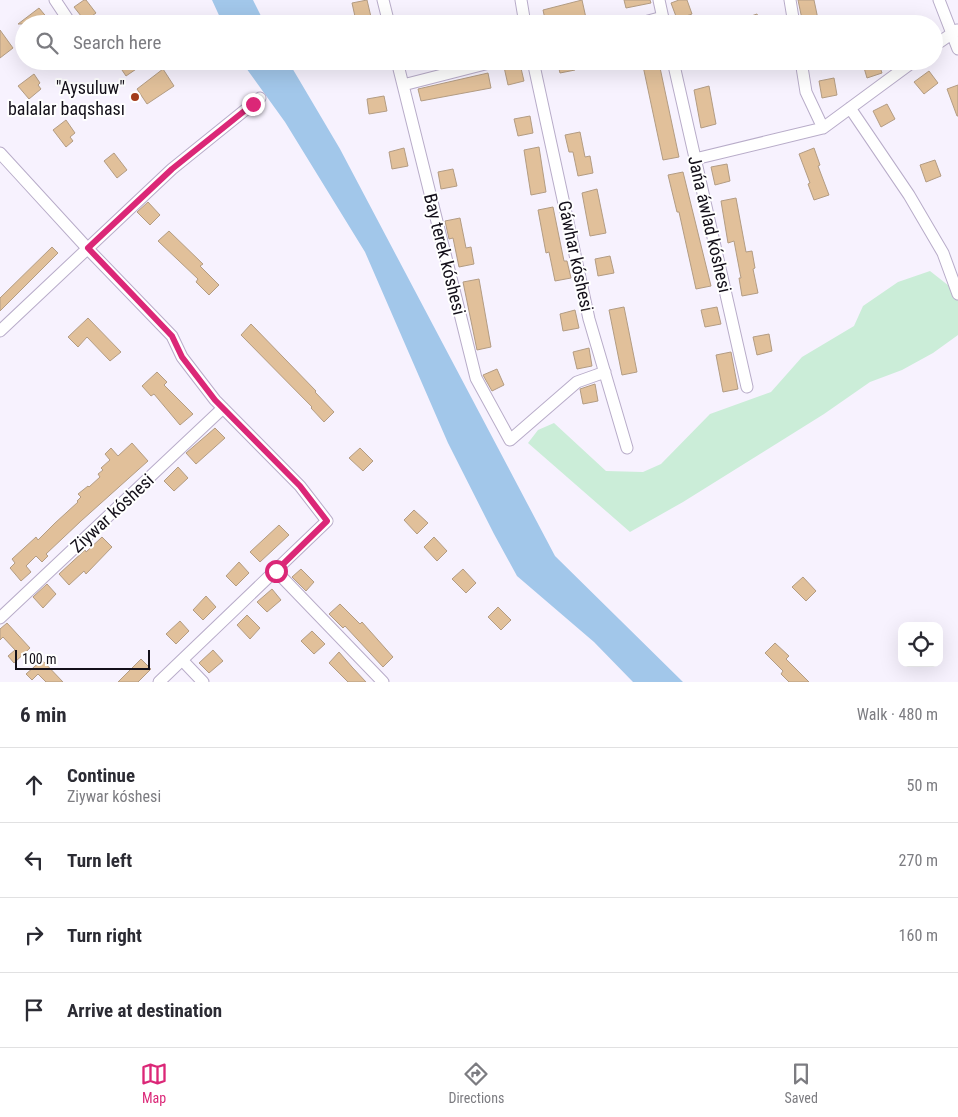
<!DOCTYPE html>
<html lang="en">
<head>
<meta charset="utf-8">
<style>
  body { margin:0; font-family:"Roboto Condensed",sans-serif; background:#f2f2f3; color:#2b2b33 }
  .controls { position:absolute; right:15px; bottom:15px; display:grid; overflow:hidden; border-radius:10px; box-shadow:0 5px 20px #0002 }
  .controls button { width:45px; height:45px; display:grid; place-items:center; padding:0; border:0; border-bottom:1px solid #e1e1e2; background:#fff; color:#2b2b33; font:25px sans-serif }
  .scale { position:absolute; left:15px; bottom:12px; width:135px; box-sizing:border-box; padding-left:5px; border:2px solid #14101a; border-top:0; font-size:14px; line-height:18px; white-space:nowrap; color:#14101a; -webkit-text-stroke:4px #fff; paint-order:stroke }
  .stop { position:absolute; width:15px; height:15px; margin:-11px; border:4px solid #db2777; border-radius:50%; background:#fff }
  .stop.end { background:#db2777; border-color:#fff; box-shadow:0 1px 5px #0008 }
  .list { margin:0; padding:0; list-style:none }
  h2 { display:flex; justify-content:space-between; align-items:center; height:65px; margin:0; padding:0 20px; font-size:21px }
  h2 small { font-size:16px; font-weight:400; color:#7c7c81 }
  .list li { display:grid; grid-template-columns:32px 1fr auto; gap:15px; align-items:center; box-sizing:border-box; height:75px; padding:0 20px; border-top:1px solid #e1e1e2 }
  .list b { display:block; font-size:19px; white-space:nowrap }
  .list p { margin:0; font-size:16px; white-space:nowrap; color:#7c7c81 }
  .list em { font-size:16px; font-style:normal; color:#7c7c81 }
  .icon { flex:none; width:28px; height:28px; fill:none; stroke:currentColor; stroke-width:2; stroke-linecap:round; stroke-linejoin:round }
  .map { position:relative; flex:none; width:958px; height:682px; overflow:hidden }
  .search { position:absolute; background:#fff; box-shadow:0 5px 20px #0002; left:15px; right:15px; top:15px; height:55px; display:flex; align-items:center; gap:12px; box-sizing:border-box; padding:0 18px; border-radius:28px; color:#7c7c81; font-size:19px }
  .sheet { height:365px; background:#fff }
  nav { display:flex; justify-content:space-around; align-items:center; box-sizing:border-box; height:70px; border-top:1px solid #e1e1e2; background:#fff; font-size:14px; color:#7c7c81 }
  nav a { display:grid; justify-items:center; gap:2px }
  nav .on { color:#db2777 }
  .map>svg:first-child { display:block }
  .green { fill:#cbedd8 }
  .water { fill:#a2c7ea }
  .building { fill:#e1c09a; stroke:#b39c83 }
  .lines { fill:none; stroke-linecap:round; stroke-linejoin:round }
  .street-casing { stroke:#b8acc9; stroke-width:13 }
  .street { stroke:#fff; stroke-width:11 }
  .route { stroke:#db2777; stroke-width:6 }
  .poi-dot { fill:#a33c1c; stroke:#fff; stroke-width:2 }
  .labels { text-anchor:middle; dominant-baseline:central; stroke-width:4; stroke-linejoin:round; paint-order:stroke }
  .poi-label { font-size:18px; fill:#14101a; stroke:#fff; text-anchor:end }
  .street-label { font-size:18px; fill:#14101a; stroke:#fff }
</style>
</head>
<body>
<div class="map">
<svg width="958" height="682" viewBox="0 0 958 682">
  <rect width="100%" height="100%" fill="#f7f2fe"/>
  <path class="green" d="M930 271 958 293V335L933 353 902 370 870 382 824 414 683 502 630 532 528 443 538 430 554 423 606 471 643 472 661 464 710 414 771 392 802 357 854 326 863 306 898 282Z"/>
  <path class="water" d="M212 0H253L265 24H223Z
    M241 61H288L340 149 555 556 683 682H633L594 642 517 576 494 534 448 443 365 252 285 122Z"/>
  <path class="building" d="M84 0H86L96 13 85 21 74 7Z
    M367 0 371 17 356 21 352 3Z
    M582 0 586 18 562 24H546L543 10Z
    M624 0H650L651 3 626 8Z
    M679 0H687L692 14 677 19 671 3Z
    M798 0H814L819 24H803Z
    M39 8 49 20 45 24H18Z
    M757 14 761 24H732L731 23Z
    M0 30 13 48 0 58Z
    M116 61H148L126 76Z
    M557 61H573L575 70 560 73Z
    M862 61H878L882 73 867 78Z
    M659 63 679 157 663 160 643 66Z
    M520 64 524 81 508 85 504 67Z
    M163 69 174 86 147 104 137 89Z
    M929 71 938 83 924 94 914 82Z
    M488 73 491 88 421 101 418 89Z
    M34 74 40 83 38 85 41 89 29 99 18 86Z
    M834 78 837 95 822 98 819 81Z
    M958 85V116H957L947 89Z
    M709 86 716 124 701 128 694 90Z
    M384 96 387 111 369 114 367 99Z
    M887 104 895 119 881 127 873 111Z
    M530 116 533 133 518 136 514 119Z
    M66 120 75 133 70 137 73 141 66 147 53 130Z
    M580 132 585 157 590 156 593 173 578 176 573 152H569L565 135Z
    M539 147 546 192 531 195 524 150Z
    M404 148 408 166 392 169 389 152Z
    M814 148 820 165 818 166 829 195 814 200 808 184 810 183 799 154Z
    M114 153 127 170 117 178 104 161Z
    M935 160 941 176 926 182 920 165Z
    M727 164 730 181 715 185 711 167Z
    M453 169 457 186 441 189 438 172Z
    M683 172 711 286 696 289 679 212H677L668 175Z
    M597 189 606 233 590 236 582 193Z
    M736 198 746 252 752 251 755 268 753 269 758 293 742 296 739 278H741L734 241 728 243 721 201Z
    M148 202 160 215 150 225 137 212Z
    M553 207 564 261H567L571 278 555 281 549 252 546 253 538 210Z
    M460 218 466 248 471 247 474 264 459 267 453 238 449 239 445 221Z
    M169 231 203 264 200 266 219 285 209 295 196 282 198 279 158 241Z
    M52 247 58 253 0 311V298Z
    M610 256 614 273 598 276 595 259Z
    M479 279 491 347 477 350 463 282Z
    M624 307 637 372 622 375 609 310Z
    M717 307 721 324 705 327 701 310Z
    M575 310 579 328 563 331 560 314Z
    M88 318 121 352 110 361 87 337 78 347 68 337Z
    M251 324 316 391 315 392 334 412 324 422 311 408 312 407 241 335Z
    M769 334 772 351 757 355 753 337Z
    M589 348 592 366 577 369 573 352Z
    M731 352 738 389 723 392 716 355Z
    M497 369 504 385 492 391 483 375Z
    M157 372 167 382 164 385 193 414 180 425 154 394 151 396 142 386Z
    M595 384 598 401 583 404 580 389Z
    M215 428 225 438 196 464 186 453Z
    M132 443 148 461 81 521 46 554 48 556 42 562 36 556 26 566 31 572 21 581 10 568 15 563 12 559 36 537 38 540 55 523 78 502 77 501 81 497 78 494 88 486 89 487 100 477 98 474 103 470 101 468 110 460 105 454 111 448 118 456Z
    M360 448 373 461 363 471 349 458Z
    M178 467 188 478 174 491 164 481Z
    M414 510 428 523 417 534 404 520Z
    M279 525 289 535 260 562 250 552Z
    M102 537 112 547 86 574 84 571 69 585 59 574 85 550 86 552Z
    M434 537 447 551 437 561 424 547Z
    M239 562 249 573 236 586 226 576Z
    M301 569 314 582 306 591 292 577Z
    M463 569 476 583 466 593 452 579Z
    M803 577 816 591 806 601 792 587Z
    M47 584 56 594 43 608 33 597Z
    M272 589 281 600 267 612 257 602Z
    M206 596 216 607 203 620 193 610Z
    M340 604 360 624 362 622 393 657 383 667 345 626 343 628 329 614Z
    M498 607 511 620 501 630 488 617Z
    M247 615 260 628 250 639 237 625Z
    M180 621 189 631 176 644 166 634Z
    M7 623 30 648 14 663 8 656 15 650 3 637 0 640V629Z
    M312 631 325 644 314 654 301 641Z
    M775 643 789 656 786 659 809 682H789L781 674 783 671 765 653Z
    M213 650 223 661 209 673 199 663Z
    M339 652 352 667 366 682H348L329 663Z
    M141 659 151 669 138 682H118Z
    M42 660 63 682H46L38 674 32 680 26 674Z"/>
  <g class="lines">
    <g class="street-casing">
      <path id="street" d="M55 0 71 24
        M383 0 389 24
        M521 0 525 24
        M659 0 664 23
        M790 0 794 24
        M939 0 958 49
        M637 24 663 17
        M934 46 957 30
        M397 61 476 378 510 440 577 382 605 372
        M533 61 589 319 627 448
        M673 61 747 387
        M801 61 806 92 823 128
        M403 85 497 61
        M850 108 909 195 943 253 958 294
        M0 153 88 249 172 336 182 357 215 400 300 486 327 521 159 682
        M695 159 823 128 914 61
        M0 331 172 169 260 98
        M276 571 383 682
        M0 618 223 408
        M182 660 203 682"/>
    </g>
    <use href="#street" class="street"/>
  </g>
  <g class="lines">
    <path class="route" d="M253 104 172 169 88 248 172 336 182 357 215 400 300 486 327 521 276 571"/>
  </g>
  <circle class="poi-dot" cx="135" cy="97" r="5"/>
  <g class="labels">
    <g class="poi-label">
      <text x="125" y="87">"Aysuluw"<tspan x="125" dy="21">balalar baqshası</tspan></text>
    </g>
    <g class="street-label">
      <text transform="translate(710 224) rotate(77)">Jańa áwlad kóshesi</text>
      <text transform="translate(445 254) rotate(76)">Bay terek kóshesi</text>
      <text transform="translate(576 256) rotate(78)">Gáwhar kóshesi</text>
      <text transform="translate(112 513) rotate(-43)">Ziywar kóshesi</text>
    </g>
  </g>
</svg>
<div class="controls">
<button><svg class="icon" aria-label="locate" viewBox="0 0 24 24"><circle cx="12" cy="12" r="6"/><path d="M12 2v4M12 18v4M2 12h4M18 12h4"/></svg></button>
</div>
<div class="scale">100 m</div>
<div class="stop" style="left:276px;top:571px"></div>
<div class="stop end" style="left:253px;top:104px"></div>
<div class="search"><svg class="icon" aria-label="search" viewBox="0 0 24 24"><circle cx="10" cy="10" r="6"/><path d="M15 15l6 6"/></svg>Search here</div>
</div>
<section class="sheet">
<h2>6 min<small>Walk · 480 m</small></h2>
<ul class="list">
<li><svg class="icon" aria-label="ahead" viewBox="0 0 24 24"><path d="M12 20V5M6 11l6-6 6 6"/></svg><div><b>Continue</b><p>Ziywar kóshesi</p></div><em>50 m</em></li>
<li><svg class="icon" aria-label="left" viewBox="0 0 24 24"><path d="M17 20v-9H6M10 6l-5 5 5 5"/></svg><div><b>Turn left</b></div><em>270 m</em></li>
<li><svg class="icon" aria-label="right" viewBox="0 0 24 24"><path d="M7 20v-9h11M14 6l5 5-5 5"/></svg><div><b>Turn right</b></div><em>160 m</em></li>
<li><svg class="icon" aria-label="arrive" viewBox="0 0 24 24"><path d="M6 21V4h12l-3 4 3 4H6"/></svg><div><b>Arrive at destination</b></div></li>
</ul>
</section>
<nav>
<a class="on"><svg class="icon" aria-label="map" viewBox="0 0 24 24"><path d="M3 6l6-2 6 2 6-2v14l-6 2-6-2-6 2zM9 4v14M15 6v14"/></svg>Map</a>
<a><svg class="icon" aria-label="directions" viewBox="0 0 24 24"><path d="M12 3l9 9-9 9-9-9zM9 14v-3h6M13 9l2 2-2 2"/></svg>Directions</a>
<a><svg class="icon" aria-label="saved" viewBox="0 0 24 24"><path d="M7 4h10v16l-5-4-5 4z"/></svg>Saved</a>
</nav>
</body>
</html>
